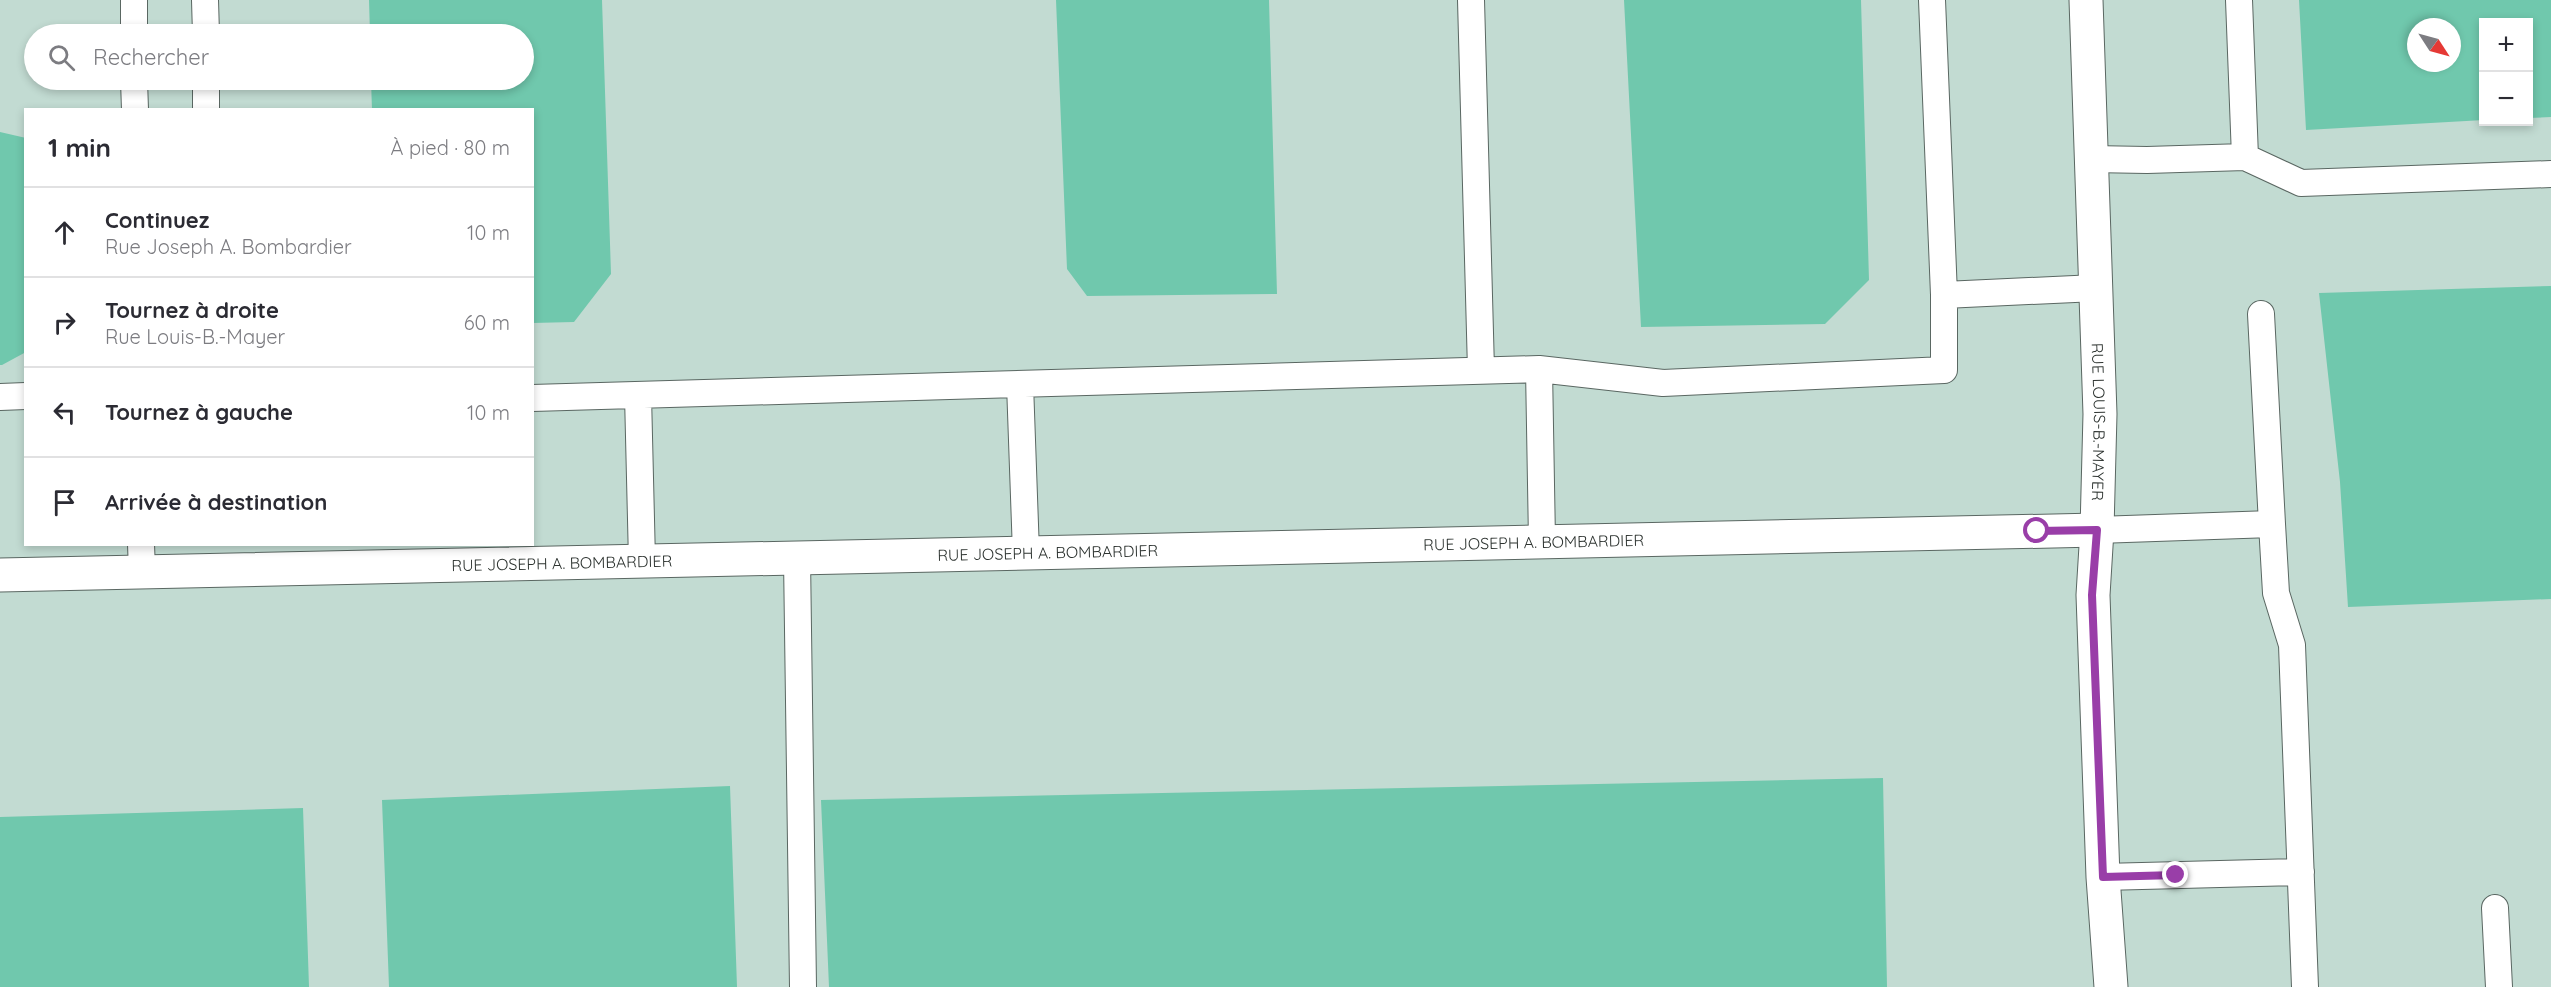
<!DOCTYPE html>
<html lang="fr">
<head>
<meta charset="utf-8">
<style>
  body { margin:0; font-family:Quicksand,sans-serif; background:#f7f7f7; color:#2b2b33 }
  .controls { position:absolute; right:18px; top:18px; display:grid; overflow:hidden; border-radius:0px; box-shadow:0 3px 9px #0003 }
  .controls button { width:54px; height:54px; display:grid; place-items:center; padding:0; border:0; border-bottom:2px solid #e1e1e2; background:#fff; color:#2b2b33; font:30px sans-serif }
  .compass { position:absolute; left:2407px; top:18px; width:54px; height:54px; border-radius:50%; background:#fff; box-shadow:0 3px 9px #0003; rotate:126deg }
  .stop { position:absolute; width:18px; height:18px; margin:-14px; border:4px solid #993ea8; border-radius:50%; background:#fff }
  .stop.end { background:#993ea8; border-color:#fff; box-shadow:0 2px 6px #0008 }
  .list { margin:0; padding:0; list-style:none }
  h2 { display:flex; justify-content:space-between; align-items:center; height:78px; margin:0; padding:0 24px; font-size:26px }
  h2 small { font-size:20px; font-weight:400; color:#7c7c81 }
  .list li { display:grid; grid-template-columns:39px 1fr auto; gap:18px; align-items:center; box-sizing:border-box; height:90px; padding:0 24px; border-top:2px solid #e1e1e2 }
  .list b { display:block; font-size:22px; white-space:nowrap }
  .list p { margin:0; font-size:20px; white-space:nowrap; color:#7c7c81 }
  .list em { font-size:20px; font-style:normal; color:#7c7c81 }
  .icon { flex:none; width:33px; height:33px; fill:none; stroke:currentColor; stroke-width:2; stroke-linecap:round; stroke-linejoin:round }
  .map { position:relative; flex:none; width:2551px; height:987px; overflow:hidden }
  .search { position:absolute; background:#fff; box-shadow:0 3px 9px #0003; left:24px; top:24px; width:510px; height:66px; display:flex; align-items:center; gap:15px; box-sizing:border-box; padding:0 21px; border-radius:33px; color:#7c7c81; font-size:22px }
  .panel { position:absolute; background:#fff; box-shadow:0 3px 9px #0003; left:24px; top:108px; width:510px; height:438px; border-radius:0px }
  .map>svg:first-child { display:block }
  .built { fill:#c2dbd2; fill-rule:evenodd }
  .building { fill:#70c8ad; fill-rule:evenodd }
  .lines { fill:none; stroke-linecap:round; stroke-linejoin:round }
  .lane-casing { stroke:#5a6762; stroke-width:28 }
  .street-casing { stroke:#5a6762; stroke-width:35 }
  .lane { stroke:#fff; stroke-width:26 }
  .street { stroke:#fff; stroke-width:33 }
  .route { stroke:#993ea8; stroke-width:8 }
  .labels { text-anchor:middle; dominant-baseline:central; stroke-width:4.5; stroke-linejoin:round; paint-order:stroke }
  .street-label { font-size:16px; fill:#2e3431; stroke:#e0f0ea }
</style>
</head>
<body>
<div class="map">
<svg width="2551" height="987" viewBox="0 0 2551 987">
  <rect width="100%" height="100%" fill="#d3e3dd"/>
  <path class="built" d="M0 0H2551V987H0ZM2484 22H2528V122H2484ZM2416 27H2452V63H2416ZM34 34H524V80H34ZM26 110H532V544H26Z"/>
  <path class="building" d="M369 0H602L611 274 574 322 532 323V110H372L371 80H524V34H370Z
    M1056 0H1269L1277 294 1087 296 1067 269Z
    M1624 0H1861L1869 280 1825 324 1641 327Z
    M2299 0H2551V117L2528 118V22H2484V120L2306 130ZM2416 27H2452V63H2416Z
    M0 132 26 138V352L2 365H0Z
    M2551 286V599L2348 607 2340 482 2319 293Z
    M1883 778 1887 987H829L821 800Z
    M730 786 737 987H389L382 800Z
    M303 808 309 987H0V817Z"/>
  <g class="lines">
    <g class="lane-casing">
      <path id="lane" d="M134 0V34
        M205 0 206 34
        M1471 0 1481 370
        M1932 0 1944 295 2096 288
        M134 80 135 110
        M206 80V110
        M2245 157 2301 183 2551 174
        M2091 159 2147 160 2245 157 2239 0
        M2261 314 2272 524
        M1539 369 1663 383 1944 370V295
        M1020 384 1026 553
        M638 395 642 561
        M0 397 26 396
        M532 398 1539 369 1542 541
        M2097 530 2272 524 2276 593 2292 645 2305 987
        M141 544 142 571
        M797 558 803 987
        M2103 877 2301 872
        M2495 908 2499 987"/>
    </g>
    <g class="street-casing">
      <g id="street">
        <path id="s1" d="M2086 0 2100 414 2097 530 2093 595 2103 877 2111 987"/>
        <path id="s2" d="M0 575 2097 530"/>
      </g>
    </g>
    <use href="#lane" class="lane"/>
    <use href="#street" class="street"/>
  </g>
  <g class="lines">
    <path class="route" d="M2037 531 2097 530 2092 595 2103 877 2176 875"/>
  </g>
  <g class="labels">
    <g class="street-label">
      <text stroke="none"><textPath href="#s1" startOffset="422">RUE LOUIS-B.-MAYER</textPath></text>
      <text stroke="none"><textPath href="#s2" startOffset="1534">RUE JOSEPH A. BOMBARDIER</textPath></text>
      <text stroke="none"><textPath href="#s2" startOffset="1048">RUE JOSEPH A. BOMBARDIER</textPath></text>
      <text stroke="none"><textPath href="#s2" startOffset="562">RUE JOSEPH A. BOMBARDIER</textPath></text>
    </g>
  </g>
</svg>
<div class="controls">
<button>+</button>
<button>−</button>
</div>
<svg class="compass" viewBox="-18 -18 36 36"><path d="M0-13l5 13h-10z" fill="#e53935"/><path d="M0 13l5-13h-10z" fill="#7c7c81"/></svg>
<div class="stop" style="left:2037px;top:531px"></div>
<div class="stop end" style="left:2176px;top:875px"></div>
<div class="search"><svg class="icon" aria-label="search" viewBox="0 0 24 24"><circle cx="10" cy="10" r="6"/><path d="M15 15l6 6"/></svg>Rechercher</div>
<section class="panel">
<h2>1 min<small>À pied · 80 m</small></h2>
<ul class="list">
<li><svg class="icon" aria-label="ahead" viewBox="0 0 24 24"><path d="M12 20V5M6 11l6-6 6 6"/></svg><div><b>Continuez</b><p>Rue Joseph A. Bombardier</p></div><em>10 m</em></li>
<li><svg class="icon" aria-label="right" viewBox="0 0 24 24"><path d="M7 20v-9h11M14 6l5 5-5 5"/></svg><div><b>Tournez à droite</b><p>Rue Louis-B.-Mayer</p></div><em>60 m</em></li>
<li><svg class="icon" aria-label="left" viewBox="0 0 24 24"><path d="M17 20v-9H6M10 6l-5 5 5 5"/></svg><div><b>Tournez à gauche</b></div><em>10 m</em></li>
<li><svg class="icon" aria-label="arrive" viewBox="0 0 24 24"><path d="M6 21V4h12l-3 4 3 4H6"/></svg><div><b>Arrivée à destination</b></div></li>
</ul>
</section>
</div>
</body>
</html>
